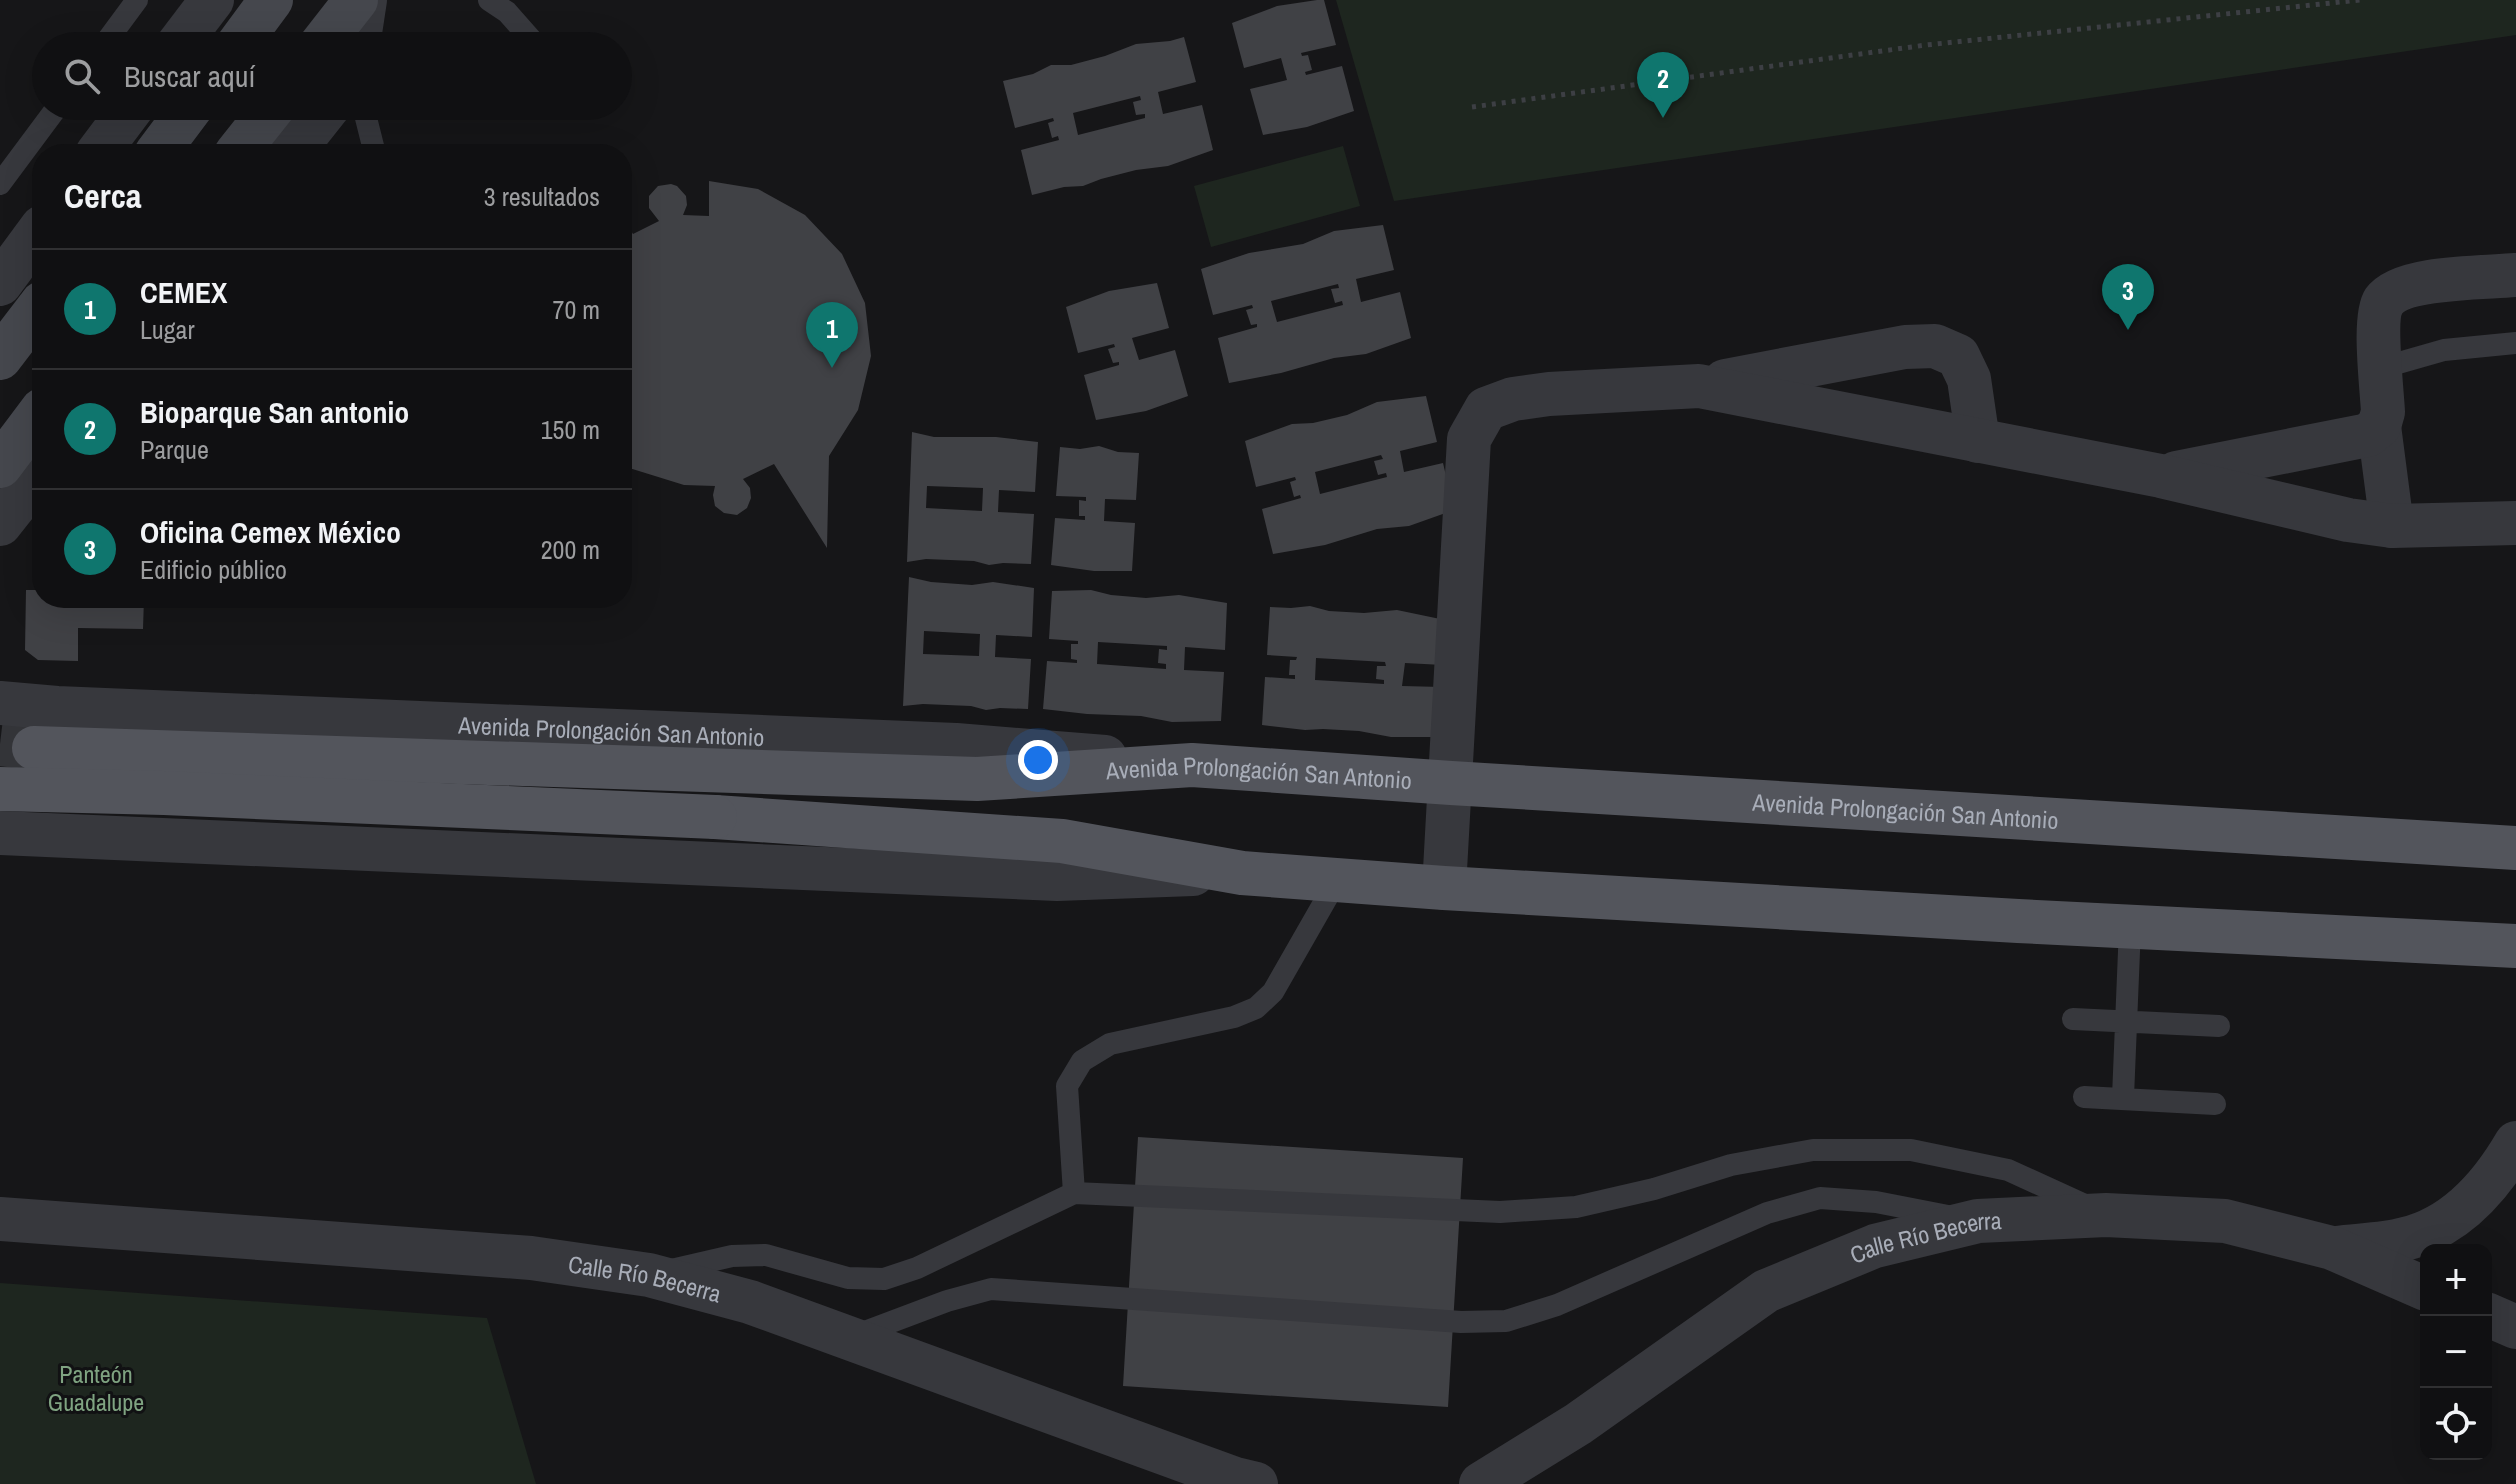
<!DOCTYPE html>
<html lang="es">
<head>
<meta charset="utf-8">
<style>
  body { margin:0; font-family:"Archivo Narrow",sans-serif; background:#19191b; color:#f1f3f6 }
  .controls { position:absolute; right:24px; bottom:24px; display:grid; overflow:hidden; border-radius:16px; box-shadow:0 8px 32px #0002 }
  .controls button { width:72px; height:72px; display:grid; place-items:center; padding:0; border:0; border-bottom:2px solid #303032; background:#101012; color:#f1f3f6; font:40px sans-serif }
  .you { position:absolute; left:1038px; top:760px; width:28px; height:28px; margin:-20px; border:6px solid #fff; border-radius:50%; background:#1a73e8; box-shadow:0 0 0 12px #1a73e833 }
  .badge { display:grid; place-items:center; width:52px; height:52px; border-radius:50%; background:#0f766e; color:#fff; font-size:26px; font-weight:700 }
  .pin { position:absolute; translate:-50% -66px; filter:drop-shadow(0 2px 4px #0008) }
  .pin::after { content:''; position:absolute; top:42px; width:28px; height:24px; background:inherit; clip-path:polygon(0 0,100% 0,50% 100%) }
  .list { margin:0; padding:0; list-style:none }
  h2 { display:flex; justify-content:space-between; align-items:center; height:104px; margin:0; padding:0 32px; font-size:34px }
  h2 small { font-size:26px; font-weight:400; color:#9c9d9f }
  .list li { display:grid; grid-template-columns:52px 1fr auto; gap:24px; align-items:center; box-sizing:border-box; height:120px; padding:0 32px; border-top:2px solid #303032 }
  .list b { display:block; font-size:30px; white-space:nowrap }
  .list p { margin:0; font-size:26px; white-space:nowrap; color:#9c9d9f }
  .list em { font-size:26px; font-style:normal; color:#9c9d9f }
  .icon { flex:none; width:44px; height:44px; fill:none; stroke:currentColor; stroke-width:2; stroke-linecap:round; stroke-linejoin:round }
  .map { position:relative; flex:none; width:2516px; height:1484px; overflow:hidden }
  .search { position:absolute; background:#101012; box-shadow:0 8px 32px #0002; left:32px; top:32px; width:600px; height:88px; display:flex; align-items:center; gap:20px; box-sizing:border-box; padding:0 28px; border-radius:44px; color:#9c9d9f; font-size:30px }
  .panel { position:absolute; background:#101012; box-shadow:0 8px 32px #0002; left:32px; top:144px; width:600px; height:464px; border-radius:32px }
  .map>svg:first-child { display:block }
  .green { fill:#1e261f }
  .building { fill:#404145; fill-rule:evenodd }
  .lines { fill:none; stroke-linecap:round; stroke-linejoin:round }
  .primary-tunnel { stroke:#333438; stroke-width:44; stroke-dasharray:44 22; stroke-linecap:butt }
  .path { stroke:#3d3f44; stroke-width:5; stroke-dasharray:4 6; stroke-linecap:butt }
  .service { stroke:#37383d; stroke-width:22 }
  .minor { stroke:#37383d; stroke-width:44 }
  .tertiary { stroke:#37383d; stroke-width:44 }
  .secondary { stroke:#45474d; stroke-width:44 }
  .primary { stroke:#53555c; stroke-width:44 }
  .primary-bridge { stroke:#53555c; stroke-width:44 }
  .labels { text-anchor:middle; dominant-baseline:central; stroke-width:6; stroke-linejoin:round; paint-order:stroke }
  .street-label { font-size:24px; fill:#a8adb8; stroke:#111113 }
  .park-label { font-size:24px; fill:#7fa381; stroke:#111113 }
</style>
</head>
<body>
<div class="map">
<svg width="2516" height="1484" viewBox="0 0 2516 1484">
  <rect width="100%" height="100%" fill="#161618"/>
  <path class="green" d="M1336 0H2516V35L1394 201Z
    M1343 146 1360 206 1211 247 1194 186Z
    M0 1283 487 1318 536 1484H0Z"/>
  <path class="building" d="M1317 0H1324L1336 45 1301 53 1302 56 1308 55 1312 70 1305 72 1306 75 1342 66 1354 111 1307 127 1263 135 1250 89 1287 80 1281 58 1244 68 1232 23 1277 6Z
    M1184 37 1196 82 1158 92 1163 114 1202 105 1213 150 1168 166 1136 170 1101 179 1083 186 1064 187 1032 195 1021 150 1059 140 1058 136 1052 138 1048 123 1054 121 1053 118 1015 128 1003 81 1033 74 1051 65H1071L1105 56 1136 44 1170 41ZM1140 96 1141 100 1133 102 1136 115 1145 114V118L1078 135 1073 113Z
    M709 181 758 189 805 215 842 254 865 303 871 356 858 410 829 456 827 548 774 464 743 479 750 488 751 498 747 508 737 515 724 513 715 506 713 495 715 486 684 485 626 467 622 473V217L633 234 659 221 649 208V196L658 186 671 184 677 186 686 196 687 205 683 215 709 216Z
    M1383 225 1394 270 1356 279 1361 302 1400 292 1411 338 1366 354 1334 358 1281 373 1229 383 1218 338 1257 327V324L1251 325 1246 310 1253 308 1252 305 1213 315 1201 269 1249 253 1303 244 1334 231ZM1338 284 1339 288 1331 289 1335 303 1342 301 1343 305 1277 322 1271 301Z
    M1157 283 1169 328 1132 338 1139 360 1175 350 1188 396 1146 411 1096 420 1084 375 1119 365V362L1113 363 1108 349 1115 347 1114 344 1078 353 1066 307 1109 291Z
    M1426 396 1437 442 1400 451 1404 472 1443 463 1454 510 1409 526 1377 529 1325 545 1273 554 1262 509 1301 498 1300 495 1294 497 1290 482 1296 480 1295 477 1256 487 1245 441 1292 424 1313 423 1347 415 1377 402ZM1381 455 1383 459 1374 461 1378 475 1386 473 1387 477 1320 494 1315 472Z
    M912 432 934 437H996L1038 442 1035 492 999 490 998 512 1034 514 1031 564 1003 563 989 565 974 561 926 559 907 562ZM927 486 983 488 982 511 926 508Z
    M1099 446 1118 452 1139 453 1136 500 1105 499 1104 521 1135 523 1132 571H1094L1051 565 1055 518 1085 520V516H1079V500L1086 501V497L1056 496 1060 447 1080 449Z
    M909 577 931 582 972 585 993 582 1034 588 1032 637 996 635 995 657 1031 659 1028 709 1000 708 986 710 971 706 923 704 903 706ZM924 631 980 634 979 656 923 654Z
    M26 590H42V598H144L143 629 78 628V661L38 660 25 650Z
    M1091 590 1111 595 1146 598 1179 595 1227 603 1225 650 1185 647 1184 670 1224 672 1221 721 1172 722 1141 716 1087 714 1043 709 1047 661 1077 663V660L1071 659V644H1078V641L1049 639 1052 591ZM1098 642 1167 646V650L1159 649 1158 663 1166 664V669L1097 664Z
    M1310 606 1329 611 1364 613 1397 610 1445 620 1443 665 1405 663 1402 686 1442 687 1440 737H1391L1359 731 1323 729 1305 730 1262 725 1265 677 1295 679V675H1289L1290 660H1296L1297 657 1267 655 1270 607 1291 608ZM1316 658 1385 662 1386 666H1377L1376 679 1384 680V684L1315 680Z
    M1138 1137 1463 1158 1448 1407 1123 1386Z"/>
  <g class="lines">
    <path class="primary-tunnel" d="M0 744 34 748"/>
    <path class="path" d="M1472 107 1926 45 2360 0"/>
    <path class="service" d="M489 0 507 12 537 46
      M103 46 137 0
      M363 106 375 154
      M0 184 58 106
      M2381 368 2444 350 2516 343
      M2073 1019 2219 1026
      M2084 1097 2215 1104
      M2123 1097 2130 927
      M1074 1193 1500 1212 1576 1207 1654 1189 1731 1165 1813 1150H1911L2008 1170 2087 1206
      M667 1271 732 1256 766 1255 848 1278 884 1279 917 1268 1074 1193 1067 1086 1082 1061 1110 1044 1234 1017 1256 1008 1273 992 1337 880
      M854 1336 947 1301 991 1289 1461 1322 1506 1321 1557 1305 1767 1213 1820 1198 1876 1202 1953 1217"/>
    <g class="minor">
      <path d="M1725 381 1905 347 1935 346 1958 356 1969 379 1978 441"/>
      <path d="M2379 426 2392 526"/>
      <path d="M2176 473 2368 435 2379 426 2383 412C2382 390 2373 317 2384 301 2402 276 2486 278 2516 275"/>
      <path d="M1444 888 1469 439 1486 409 1513 399 1549 394 1699 386 2161 476 2348 520 2392 526 2516 523"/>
      <path id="s1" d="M0 1219 531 1258 649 1275 750 1302 1235 1479 1256 1484"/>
      <path d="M2336 1248C2358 1245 2383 1245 2405 1239 2456 1227 2491 1186 2516 1143"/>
      <path d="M2486 1314 2516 1327"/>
      <path id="s2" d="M1481 1484 1578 1424 1766 1291 1875 1246 1978 1221 2106 1215 2225 1221 2332 1248 2426 1289"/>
    </g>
    <g class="tertiary">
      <path d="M177 46 212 0"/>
      <path d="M358 46 365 0"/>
      <path d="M97 154 133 106"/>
      <path d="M291 154 329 106"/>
      <path d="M0 284 42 227"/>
      <path d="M0 524 42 471"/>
      <path id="s3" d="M0 703 57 708 956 745 1105 757"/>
      <path d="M0 833 1057 879 1193 874"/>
    </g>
    <path class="secondary" d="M237 46 271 0
      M320 46 356 0
      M156 154 192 106
      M236 154 274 106
      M0 358 42 303
      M0 466 42 410"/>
    <g class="primary">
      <path id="s4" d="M34 748 977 779 1192 765 1451 783 2516 848"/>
      <path d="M715 817 1062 841 1242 873 1444 888 2018 921 2516 946"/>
    </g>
    <path class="primary-bridge" d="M0 789 164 793 715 817"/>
  </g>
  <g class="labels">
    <g class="street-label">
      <text stroke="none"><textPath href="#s3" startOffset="612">Avenida Prolongación San Antonio</textPath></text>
      <text stroke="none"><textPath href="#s4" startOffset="1226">Avenida Prolongación San Antonio</textPath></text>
      <text stroke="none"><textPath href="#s4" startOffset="1874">Avenida Prolongación San Antonio</textPath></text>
      <text stroke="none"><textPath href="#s2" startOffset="514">Calle Río Becerra</textPath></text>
      <text stroke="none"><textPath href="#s1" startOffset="648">Calle Río Becerra</textPath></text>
    </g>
    <g class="park-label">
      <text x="96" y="1374">Panteón<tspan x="96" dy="28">Guadalupe</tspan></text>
    </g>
  </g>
</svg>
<div class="controls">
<button>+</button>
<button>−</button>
<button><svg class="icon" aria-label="locate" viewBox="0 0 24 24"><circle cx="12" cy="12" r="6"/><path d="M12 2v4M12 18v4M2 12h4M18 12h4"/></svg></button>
</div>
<div class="you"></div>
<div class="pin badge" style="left:832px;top:368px">1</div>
<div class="pin badge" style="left:1663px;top:118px">2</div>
<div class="pin badge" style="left:2128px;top:330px">3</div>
<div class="search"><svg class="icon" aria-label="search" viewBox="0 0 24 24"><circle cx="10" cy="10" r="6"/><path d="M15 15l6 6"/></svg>Buscar aquí</div>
<section class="panel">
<h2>Cerca<small>3 resultados</small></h2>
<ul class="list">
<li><span class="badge">1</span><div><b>CEMEX</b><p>Lugar</p></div><em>70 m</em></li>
<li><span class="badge">2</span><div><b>Bioparque San antonio</b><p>Parque</p></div><em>150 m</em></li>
<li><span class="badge">3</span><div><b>Oficina Cemex México</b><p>Edificio público</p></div><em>200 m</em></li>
</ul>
</section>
</div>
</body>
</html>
